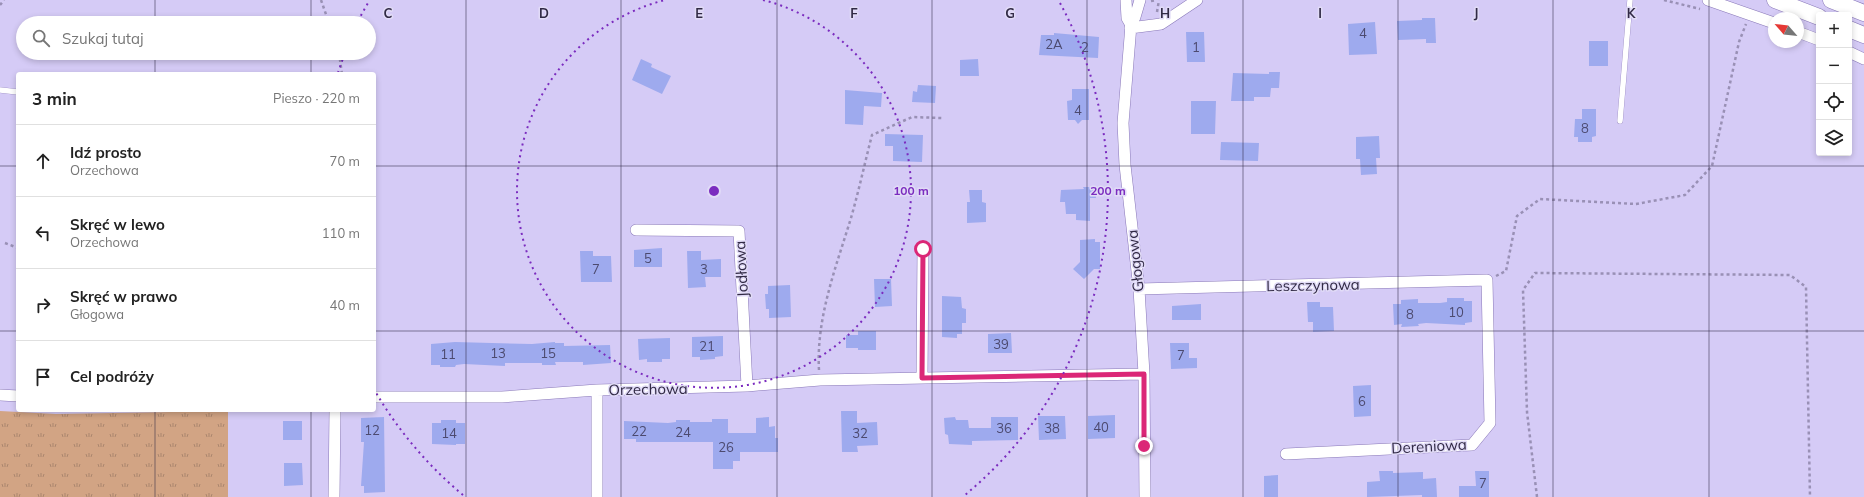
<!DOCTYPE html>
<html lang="pl">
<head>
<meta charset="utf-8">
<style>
  body { margin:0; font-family:Mulish,sans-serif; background:#f2f2f2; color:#222 }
  .controls { position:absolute; right:12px; top:12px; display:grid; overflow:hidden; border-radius:4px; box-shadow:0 2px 6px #0003 }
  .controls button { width:36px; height:36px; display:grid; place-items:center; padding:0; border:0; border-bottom:1px solid #e0e0e0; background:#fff; color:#222; font:20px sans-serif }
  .compass { position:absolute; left:1768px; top:12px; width:36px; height:36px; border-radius:50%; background:#fff; box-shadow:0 2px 6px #0003; rotate:298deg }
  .stop { position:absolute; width:12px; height:12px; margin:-9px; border:3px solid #db2777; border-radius:50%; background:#fff }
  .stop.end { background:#db2777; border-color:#fff; box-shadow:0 1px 4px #0008 }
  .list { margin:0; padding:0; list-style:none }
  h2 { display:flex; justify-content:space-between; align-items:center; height:52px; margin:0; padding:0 16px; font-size:17px }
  h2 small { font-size:13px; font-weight:400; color:#767676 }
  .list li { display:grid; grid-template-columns:26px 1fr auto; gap:12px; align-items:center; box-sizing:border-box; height:72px; padding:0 16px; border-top:1px solid #e0e0e0 }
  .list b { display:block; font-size:15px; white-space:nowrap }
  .list p { margin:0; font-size:13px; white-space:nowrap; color:#767676 }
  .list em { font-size:13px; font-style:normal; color:#767676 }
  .icon { flex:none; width:22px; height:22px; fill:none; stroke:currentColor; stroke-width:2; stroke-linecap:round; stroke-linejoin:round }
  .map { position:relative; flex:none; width:1864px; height:497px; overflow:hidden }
  .search { position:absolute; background:#fff; box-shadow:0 2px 6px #0003; left:16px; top:16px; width:360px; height:44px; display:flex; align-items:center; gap:10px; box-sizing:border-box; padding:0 14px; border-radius:22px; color:#767676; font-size:15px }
  .panel { position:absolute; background:#fff; box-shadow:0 2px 6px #0003; left:16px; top:72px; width:360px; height:340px; border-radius:4px }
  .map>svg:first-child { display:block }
  .grass { fill:url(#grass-tufts) }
  .building { fill:#9eaaee }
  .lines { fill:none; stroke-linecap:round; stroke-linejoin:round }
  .service-casing { stroke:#8978b8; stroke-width:6 }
  .minor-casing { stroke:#8978b8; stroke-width:12 }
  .secondary-casing { stroke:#8978b8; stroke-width:17 }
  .path { stroke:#9990b5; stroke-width:2.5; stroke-dasharray:3 3; stroke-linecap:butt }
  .service { stroke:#fff; stroke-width:5.5 }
  .minor { stroke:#fff; stroke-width:11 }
  .secondary { stroke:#fff; stroke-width:16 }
  .route { stroke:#db2777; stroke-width:5 }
  .grid { fill:none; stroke:#312a45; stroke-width:1; stroke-opacity:0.55 }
  .ring { fill:none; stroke:#7b2cbf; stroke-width:2; stroke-dasharray:2 4 }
  .labels { text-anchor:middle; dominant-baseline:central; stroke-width:3; stroke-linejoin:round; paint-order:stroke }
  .number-label { font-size:13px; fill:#4c4a6f }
  .street-label { font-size:15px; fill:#312a45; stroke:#e1dbf7 }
  .grid-label { font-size:13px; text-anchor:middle; font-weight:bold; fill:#312a45; stroke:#e1dbf7; stroke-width:3; stroke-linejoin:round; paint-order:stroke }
  .centre { fill:#7b2cbf; stroke:#e1dbf7; stroke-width:2 }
  .ring-label { font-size:12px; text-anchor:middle; font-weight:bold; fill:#7b2cbf; stroke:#e1dbf7; stroke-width:3; stroke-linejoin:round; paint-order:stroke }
</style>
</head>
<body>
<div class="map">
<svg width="1864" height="497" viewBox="0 0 1864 497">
  <defs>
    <pattern id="grass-tufts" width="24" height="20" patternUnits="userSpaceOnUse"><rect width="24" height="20" fill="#d2a484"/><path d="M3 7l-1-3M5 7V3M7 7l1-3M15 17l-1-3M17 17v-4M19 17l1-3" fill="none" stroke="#ab866e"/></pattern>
  </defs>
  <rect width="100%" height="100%" fill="#d5cbf6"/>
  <path class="grass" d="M0 411 56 414 228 411V497H0Z"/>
  <path class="building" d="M1422 18H1435L1436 43H1426V39L1398 40 1397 21 1422 20Z
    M1375 22 1377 54 1349 55 1348 24Z
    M1186 32H1204L1205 62H1187Z
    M1054 33 1099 37 1098 58 1039 55 1041 35H1054Z
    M1589 41H1608V66H1589Z
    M641 59 652 64 651 67 671 76 662 94 632 80Z
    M978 59 979 76H960V60Z
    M1269 72H1280L1279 88H1271L1270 97H1254V101H1231L1233 73 1269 74Z
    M918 85 936 86 935 103 912 102 913 91 917 92Z
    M1072 89H1089V120H1082L1078 124 1075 120H1068L1067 101 1072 100Z
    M845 90 882 93 881 107 864 106 863 125 845 124Z
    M1191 101H1216L1215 134H1191Z
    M1582 109H1596V136L1592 137V142H1578V137H1574L1575 119H1582Z
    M885 134 923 135 922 162 893 161V146H885Z
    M1379 136 1380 158H1376L1377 174 1361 175 1360 159H1356V137Z
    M1221 142 1259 143 1258 161 1220 160Z
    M1083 187H1095L1096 198H1090V221L1076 220V214H1066L1065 202H1060L1061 190 1084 189Z
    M969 190H982V202L986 203V222L967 223V202H970Z
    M1095 239V242H1100V269H1094L1084 279 1073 269 1080 262V240Z
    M662 248V267H634V250Z
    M580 251H593V256H611L612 282H581Z
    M687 251H701V260L721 259V277H705L706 287 688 288Z
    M874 279H891L892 306 875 307Z
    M790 285 791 317 769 318V309H766L765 294H768V286Z
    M942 296 961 297 962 308 966 309V323H962V334H957V338L942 337Z
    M1447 298H1464V301H1472V322L1465 323V325L1426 323 1418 324 1419 326 1401 327 1402 324 1394 325 1393 304H1401V300L1418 299V303H1440L1447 302Z
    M1307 302H1320V307H1333L1334 331 1313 332V322H1308Z
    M1201 304V320H1172V306Z
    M858 331H876V350H858V348H846V335H858Z
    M1011 333 1012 353H988V334Z
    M723 336V356L715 357V359L700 360V357H692V337Z
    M670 338V359H662V362H647V359L639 360 638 339Z
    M455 342 532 344 555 342V343H564V346L610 345 611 363 583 365V362H555L556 365H542V363H505V366L464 364 456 365 455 367H440V365H431V344Z
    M1170 343H1189V358H1197V368L1171 369Z
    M1371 385V416L1354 417 1353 386Z
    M841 411H857V423L877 422 878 445 857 446 858 452H842Z
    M1115 415V438L1088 439V416Z
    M1038 416H1065L1066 439 1039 440Z
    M384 417 385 492 364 493V486H361L364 442H361V418Z
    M769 417V427L775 426V438H778V452H740V461H733V469H713V442H636V439H624V421L668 423 676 422V420H690V422H712V419H728V433H756V418Z
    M955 417 956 420H968L969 428H991V417H1018V440L972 441V445L949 444 948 435 945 434 944 418Z
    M441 420H456V423H465V444H456V445L432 444V423H441Z
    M283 421H302V440H283Z
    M284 463H302L303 485 284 486Z
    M1379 471H1393V473L1423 472V479L1436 478 1437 497H1422V495L1367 497V482L1380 481Z
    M1475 471H1489V497H1459V486H1476Z
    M1278 475V497H1264V476Z"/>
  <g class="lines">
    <g class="service-casing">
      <path id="service" d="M0 90 18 92
        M1620 121 1630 0"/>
    </g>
    <g class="minor-casing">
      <path id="minor" d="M1126 0 1127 18 1131 25
        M1140 0 1135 17 1131 25 1123 123 1125 165 1139 289 1144 374 1145 497
        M1708 0 1774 23
        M1130 28 1161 24 1197 0
        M1798 32 1819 40
        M1849 52 1864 59
        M636 230 739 231 747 386
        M1139 289 1487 280 1490 423 1472 445 1286 454
        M922 378 923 249
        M0 395 18 396
        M374 397H502L597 390 747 386 820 380 1144 374
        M334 497 335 410
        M597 497V390"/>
    </g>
    <g class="secondary-casing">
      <path id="secondary" d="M1775 0 1819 17
        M1831 0 1864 13
        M1849 29 1864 35"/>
    </g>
    <path class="path" d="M321 0 329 23
      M1664 0 1700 9
      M1151 1 1156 0
      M0 5 4 0
      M1157 12 1159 0
      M339 53 342 74
      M5 243 18 248
      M1496 276 1506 271 1517 216 1540 199 1636 204 1685 195 1712 166 1739 42 1746 24
      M819 370C816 318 836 267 851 218 859 190 865 162 872 135L912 117 942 118
      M1537 497 1527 412 1523 290 1535 273 1790 275 1806 287 1810 497"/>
    <use href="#service" class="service"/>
    <use href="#minor" class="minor"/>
    <use href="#secondary" class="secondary"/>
  </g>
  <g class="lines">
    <path class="route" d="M923 249 922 378 1144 374V446"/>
  </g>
  <path class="grid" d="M155 0V23M311 0V23M466 0V497M621 0V497M777 0V497M932 0V497M1087 0V497M1243 0V497M1398 0V497M1553 0V497M1709 0V497M155 53V74M311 53V74M0 166H18M374 166H1864M0 331H18M374 331H1864M155 410V497M311 410V497"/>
  <g class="ring">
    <path d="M763 0A197 197 0 1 1 665 0"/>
    <path d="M463 495A394 394 0 0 1 375 391M338 73A394 394 0 0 1 345 53M358 21A394 394 0 0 1 368 3M1060 3A394 394 0 0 1 965 495"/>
  </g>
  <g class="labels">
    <g class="number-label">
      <text x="1363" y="33">4</text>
      <text x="1054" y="44">2A</text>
      <text x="1085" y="47">2</text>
      <text x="1196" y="47">1</text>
      <text x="1078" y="110">4</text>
      <text x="1585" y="128">8</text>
      <text x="648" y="258">5</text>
      <text x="596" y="269">7</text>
      <text x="704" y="269">3</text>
      <text x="1456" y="312">10</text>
      <text x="1410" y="314">8</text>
      <text x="1001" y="344">39</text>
      <text x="707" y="346">21</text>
      <text x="498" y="353">13</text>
      <text x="548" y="353">15</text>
      <text x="448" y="354">11</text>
      <text x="1181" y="355">7</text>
      <text x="1362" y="401">6</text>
      <text x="1101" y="427">40</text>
      <text x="1004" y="428">36</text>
      <text x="1052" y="428">38</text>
      <text x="372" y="430">12</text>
      <text x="639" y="431">22</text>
      <text x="683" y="432">24</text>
      <text x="449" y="433">14</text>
      <text x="860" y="433">32</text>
      <text x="726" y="447">26</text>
      <text x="1483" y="483">7</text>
    </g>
    <g class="street-label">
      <text transform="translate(1135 261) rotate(-96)">Głogowa</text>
      <text transform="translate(741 269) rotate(-93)">Jodłowa</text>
      <text transform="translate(1313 285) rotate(-1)">Leszczynowa</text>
      <text transform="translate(648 389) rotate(-1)">Orzechowa</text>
      <text transform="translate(1429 446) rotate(-3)">Dereniowa</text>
    </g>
  </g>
  <g class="grid-label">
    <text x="388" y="18">C</text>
    <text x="544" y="18">D</text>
    <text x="699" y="18">E</text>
    <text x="854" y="18">F</text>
    <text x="1010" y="18">G</text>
    <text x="1165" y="18">H</text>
    <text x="1320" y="18">I</text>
    <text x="1476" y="18">J</text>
    <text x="1631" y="18">K</text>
  </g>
  <circle cx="714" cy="191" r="6" class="centre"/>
  <g class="ring-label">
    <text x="911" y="195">100 m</text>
    <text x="1108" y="195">200 m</text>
  </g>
</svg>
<div class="controls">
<button>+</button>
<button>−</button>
<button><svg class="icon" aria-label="locate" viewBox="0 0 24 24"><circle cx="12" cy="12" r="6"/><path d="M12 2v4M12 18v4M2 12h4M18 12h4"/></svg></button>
<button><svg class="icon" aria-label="layers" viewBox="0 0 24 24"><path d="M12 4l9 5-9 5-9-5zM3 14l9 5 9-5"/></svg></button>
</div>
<svg class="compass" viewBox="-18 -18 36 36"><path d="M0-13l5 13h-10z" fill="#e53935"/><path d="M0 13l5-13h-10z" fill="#767676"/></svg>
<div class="stop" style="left:923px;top:249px"></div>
<div class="stop end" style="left:1144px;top:446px"></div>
<div class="search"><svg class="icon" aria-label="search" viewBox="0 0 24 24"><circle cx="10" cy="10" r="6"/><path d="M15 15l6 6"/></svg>Szukaj tutaj</div>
<section class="panel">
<h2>3 min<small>Pieszo · 220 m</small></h2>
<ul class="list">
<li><svg class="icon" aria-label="ahead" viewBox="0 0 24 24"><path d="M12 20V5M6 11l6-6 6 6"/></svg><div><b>Idź prosto</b><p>Orzechowa</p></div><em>70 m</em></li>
<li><svg class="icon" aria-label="left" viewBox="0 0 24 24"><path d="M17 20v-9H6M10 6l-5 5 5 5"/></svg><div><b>Skręć w lewo</b><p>Orzechowa</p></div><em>110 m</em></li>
<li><svg class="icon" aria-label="right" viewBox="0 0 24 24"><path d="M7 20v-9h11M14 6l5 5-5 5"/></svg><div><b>Skręć w prawo</b><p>Głogowa</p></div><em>40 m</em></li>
<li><svg class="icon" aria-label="arrive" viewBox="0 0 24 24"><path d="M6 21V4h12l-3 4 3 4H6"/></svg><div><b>Cel podróży</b></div></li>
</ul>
</section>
</div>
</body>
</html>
